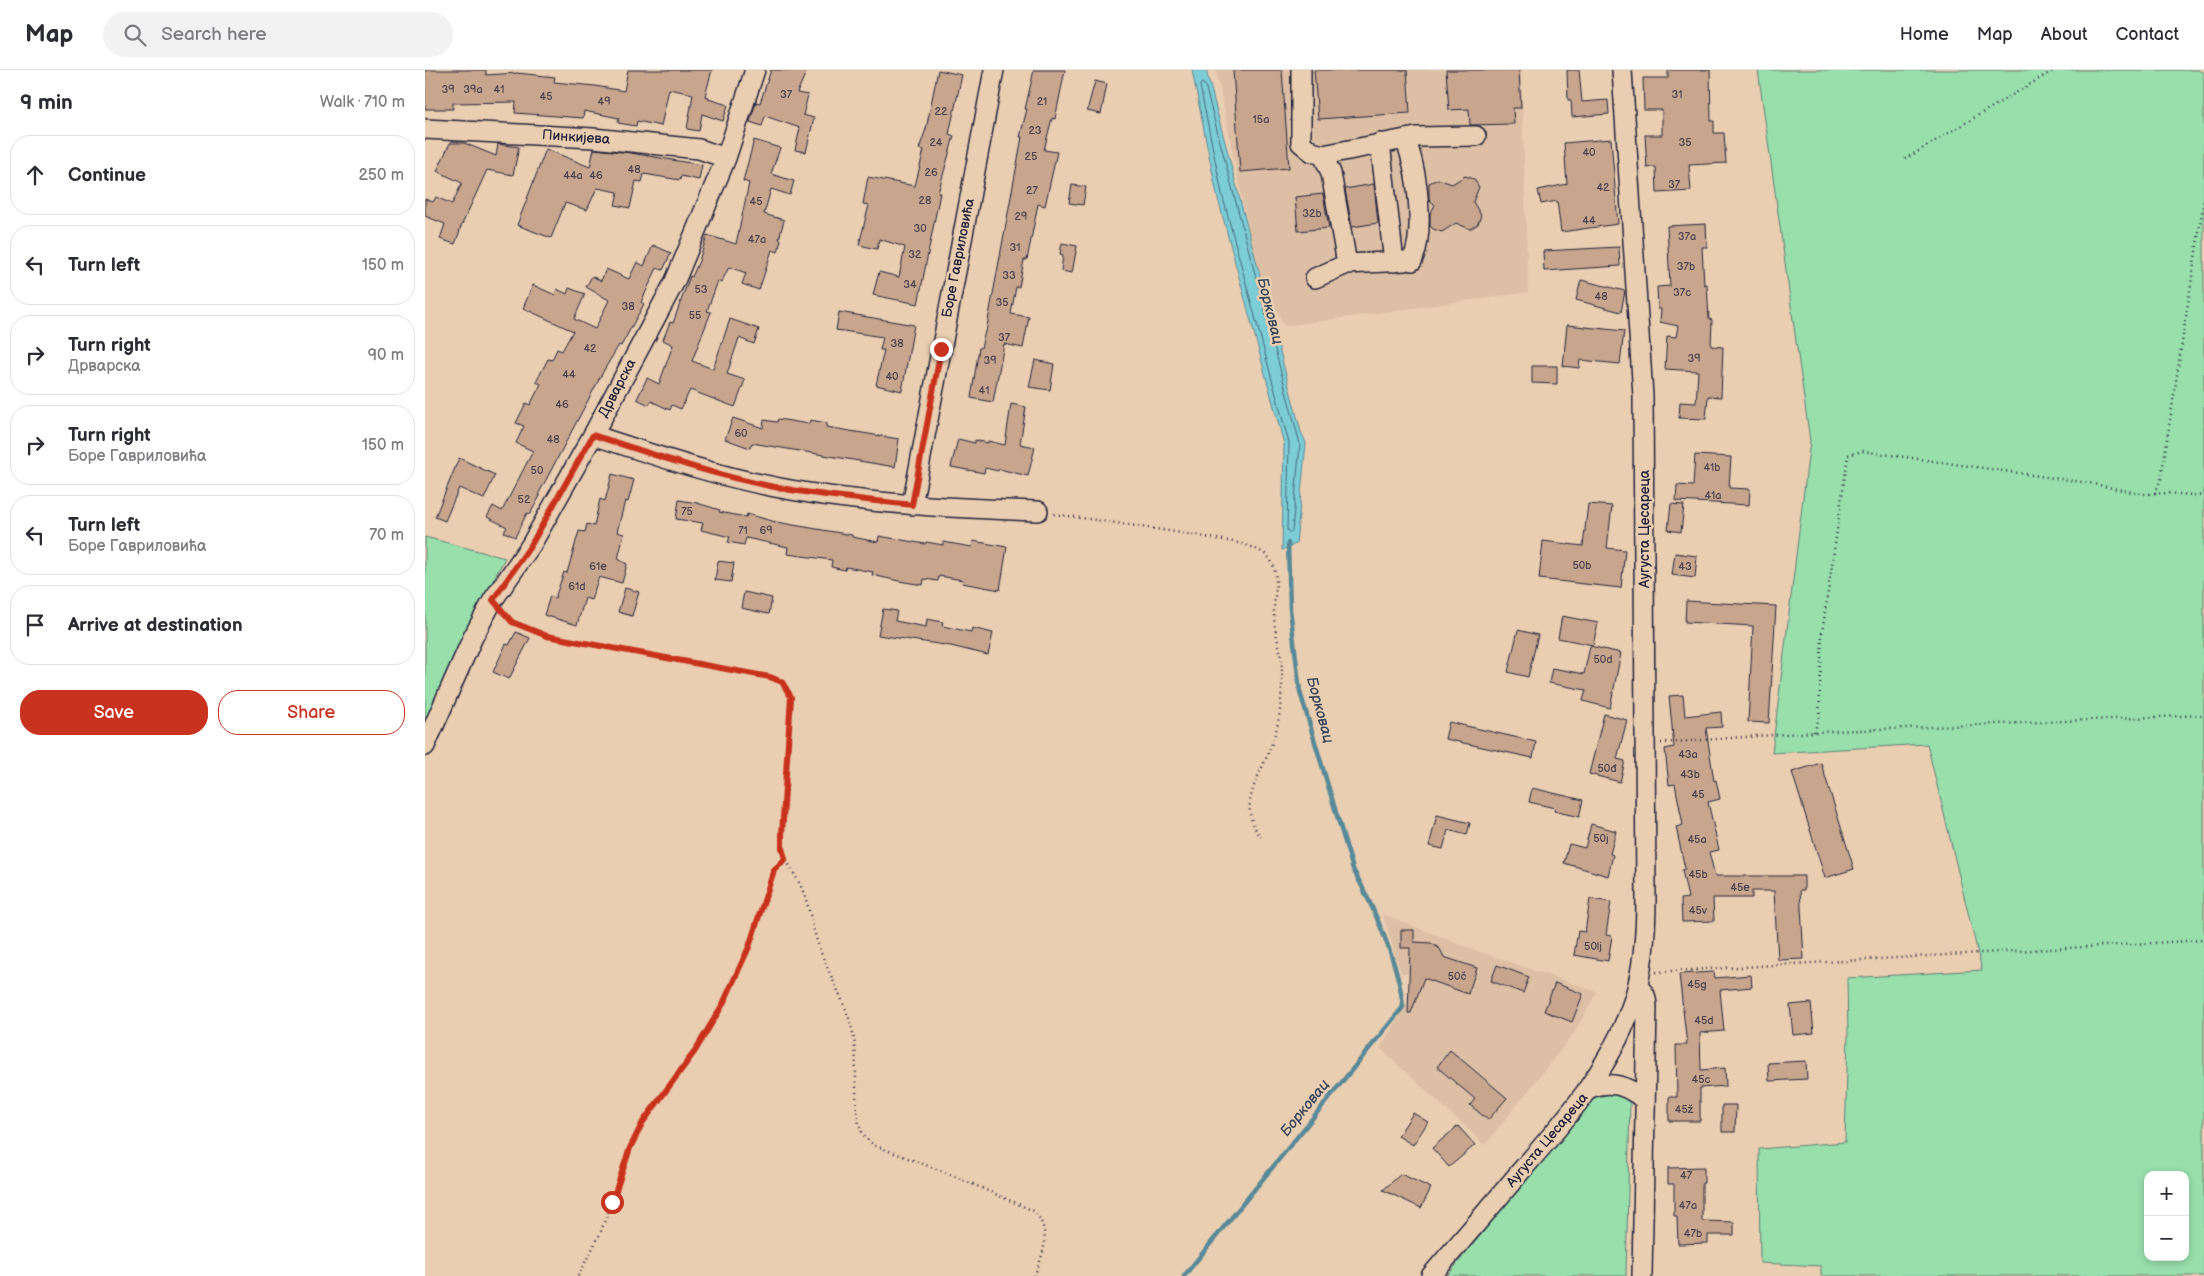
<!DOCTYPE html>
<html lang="en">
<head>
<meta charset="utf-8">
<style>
  body { margin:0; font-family:"Balsamiq Sans",sans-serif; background:#f2f2f3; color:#2b2b33 }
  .controls { position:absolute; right:15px; bottom:15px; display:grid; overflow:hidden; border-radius:10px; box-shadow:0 2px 8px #0003 }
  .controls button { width:45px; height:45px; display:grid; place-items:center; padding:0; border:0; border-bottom:1px solid #e1e1e2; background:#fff; color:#2b2b33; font:25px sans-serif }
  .stop { position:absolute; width:15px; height:15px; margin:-11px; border:4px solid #c8321e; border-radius:50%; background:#fff }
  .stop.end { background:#c8321e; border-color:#fff; box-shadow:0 1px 5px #0008 }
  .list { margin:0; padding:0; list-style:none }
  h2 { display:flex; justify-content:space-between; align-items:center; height:65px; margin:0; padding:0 20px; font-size:21px }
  h2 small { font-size:16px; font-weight:400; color:#7c7c81 }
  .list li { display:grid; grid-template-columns:32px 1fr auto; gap:15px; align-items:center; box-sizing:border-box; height:80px; margin:0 10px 10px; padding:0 10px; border:1px solid #e1e1e2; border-radius:20px }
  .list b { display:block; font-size:19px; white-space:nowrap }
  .list p { margin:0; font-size:16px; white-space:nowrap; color:#7c7c81 }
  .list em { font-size:16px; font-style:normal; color:#7c7c81 }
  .actions { display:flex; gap:10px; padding:15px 20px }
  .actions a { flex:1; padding:11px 0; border:1px solid #c8321e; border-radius:20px; text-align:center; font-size:18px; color:#c8321e }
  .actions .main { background:#c8321e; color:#fff }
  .icon { flex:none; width:28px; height:28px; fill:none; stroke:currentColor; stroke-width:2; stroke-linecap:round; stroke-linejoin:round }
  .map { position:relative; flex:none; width:1779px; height:1206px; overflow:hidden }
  header { display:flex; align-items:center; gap:30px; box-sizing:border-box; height:70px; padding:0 25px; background:#fff; border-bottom:1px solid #e1e1e2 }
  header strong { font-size:24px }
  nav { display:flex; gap:28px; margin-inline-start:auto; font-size:18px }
  .search { width:350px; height:45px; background:#f2f2f3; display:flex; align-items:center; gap:12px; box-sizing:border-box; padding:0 18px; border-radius:28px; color:#7c7c81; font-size:19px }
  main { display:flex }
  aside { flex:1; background:#fff }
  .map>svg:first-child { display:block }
  .built { fill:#dcbfa4 }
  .green { fill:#98dfac; stroke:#5d8074; fill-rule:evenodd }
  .water { fill:#7dcdd6; stroke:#598998 }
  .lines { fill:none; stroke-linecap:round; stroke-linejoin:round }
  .shore { stroke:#466679; stroke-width:1 }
  .stream { stroke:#598998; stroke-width:4.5 }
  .building { fill:#c8a68e; stroke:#22223b }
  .minor-casing { stroke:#22223b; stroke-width:22 }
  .path { stroke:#22223b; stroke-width:2.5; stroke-dasharray:1 4; stroke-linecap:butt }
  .minor { stroke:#eaceb1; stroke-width:19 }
  .route { stroke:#c8321e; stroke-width:6 }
  .labels { text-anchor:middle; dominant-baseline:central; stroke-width:5; stroke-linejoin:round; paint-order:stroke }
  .number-label { font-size:11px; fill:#4c4350 }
  .street-label { font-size:14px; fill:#22223b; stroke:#eaceb1 }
  .water-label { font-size:15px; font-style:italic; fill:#34445a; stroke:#eaceb1 }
</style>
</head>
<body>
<header>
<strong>Map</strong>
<div class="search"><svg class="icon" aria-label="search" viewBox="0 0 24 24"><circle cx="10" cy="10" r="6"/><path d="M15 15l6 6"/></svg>Search here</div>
<nav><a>Home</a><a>Map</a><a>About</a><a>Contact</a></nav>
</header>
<main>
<aside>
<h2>9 min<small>Walk · 710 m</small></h2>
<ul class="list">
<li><svg class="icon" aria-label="ahead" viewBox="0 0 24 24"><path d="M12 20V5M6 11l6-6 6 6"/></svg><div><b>Continue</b></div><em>250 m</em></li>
<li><svg class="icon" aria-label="left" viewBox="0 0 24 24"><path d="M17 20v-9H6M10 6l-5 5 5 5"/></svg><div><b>Turn left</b></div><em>150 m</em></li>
<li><svg class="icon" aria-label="right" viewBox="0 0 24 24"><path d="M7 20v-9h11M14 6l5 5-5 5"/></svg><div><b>Turn right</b><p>Дрварска</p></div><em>90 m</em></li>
<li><svg class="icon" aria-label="right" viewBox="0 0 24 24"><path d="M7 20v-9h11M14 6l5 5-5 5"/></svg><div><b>Turn right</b><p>Боре Гавриловића</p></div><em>150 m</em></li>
<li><svg class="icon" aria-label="left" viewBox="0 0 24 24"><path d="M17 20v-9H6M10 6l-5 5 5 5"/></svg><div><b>Turn left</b><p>Боре Гавриловића</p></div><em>70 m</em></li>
<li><svg class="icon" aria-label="arrive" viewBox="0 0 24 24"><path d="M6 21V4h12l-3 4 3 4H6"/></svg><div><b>Arrive at destination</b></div></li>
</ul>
<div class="actions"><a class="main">Save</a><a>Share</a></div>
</aside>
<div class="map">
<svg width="1779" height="1206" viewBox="0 0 1779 1206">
  <rect width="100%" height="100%" fill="#eaceb1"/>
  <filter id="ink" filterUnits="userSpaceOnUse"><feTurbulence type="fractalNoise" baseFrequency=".02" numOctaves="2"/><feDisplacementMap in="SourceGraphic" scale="10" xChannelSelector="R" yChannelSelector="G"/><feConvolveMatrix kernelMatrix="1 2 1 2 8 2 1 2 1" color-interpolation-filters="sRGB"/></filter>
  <g filter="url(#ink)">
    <path class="built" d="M791 0H1096L1103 222 859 256 830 191Z
      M958 844 1041 877 1172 922 1149 963 1060 1075 955 978 982 933 985 903H976Z"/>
    <path class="green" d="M1333 0H1773L1779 3V1206H1396V1196L1335 1193 1334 1079 1420 1072 1423 965 1422 908 1557 900 1502 674 1347 683 1385 371ZM1723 1105H1760V1187H1723Z
      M0 467 80 488 32 578 0 652Z
      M1190 1023 1205 1033 1201 1206H1022L1168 1028Z"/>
    <path class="water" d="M767 0H781L876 362 881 373 871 474 857 480 859 374 792 125Z"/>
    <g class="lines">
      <path class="shore" d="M777 13 780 15 875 374 867 461 865 463 862 460 864 373 797 124 775 16Z"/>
      <path class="stream" d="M759 1206 978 937C974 894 949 838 928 799L875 622 865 539 863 473"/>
    </g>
    <path class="building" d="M0 0H61V5L92 3 130 7 129 12 170 16 199 21 203 0H287L280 26 284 27 283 29 303 35 298 51 277 44 274 61 262 59 268 24 244 19 236 56 212 51 211 56 193 53 194 48 159 41 158 48 90 43 91 32 28 33V39H0Z
      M346 0H382L372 23 383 25 378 45 389 48 381 82 370 80 375 58 340 46 337 56 325 52 331 32 335 33Z
      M513 0 537 5 524 64 529 66 513 123H515L493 234 448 225 454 202 474 207 480 177 454 169 452 179 434 175 444 135 438 134 443 107 490 116 499 80 494 79 501 59Z
      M609 0H640L630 49 627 48 619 80 632 82 620 136 613 134 602 190H599L594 217H591L586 244 604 247 598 278 579 274 568 332 546 328 554 278H556L560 261 561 262 597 67H595L602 39H600Z
      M808 0H857L864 98 815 102Z
      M889 0H982L985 43 893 49Z
      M1021 0H1094L1096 38H1088L1089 54 1045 55 1044 39 1024 40Z
      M1142 0H1154L1157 32 1183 30 1184 44 1147 47 1146 30H1143Z
      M1243 0H1285L1286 51H1289V63H1299L1301 93 1264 95 1266 121 1232 123 1231 97 1222 98 1220 65H1237V40H1219L1218 8H1243Z
      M670 11 682 14 676 44 662 41Z
      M1186 69 1193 154 1136 162 1132 131 1116 134 1113 120 1142 114 1139 73Z
      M329 70 355 78 346 104 369 111 365 125 346 119 339 144 359 150 354 169 356 170 353 182 347 180 334 220 317 214 321 203 304 197 296 213 293 211 282 241 286 242 267 291 288 299 305 249 334 259 329 274 314 268 302 304 320 310 310 337 265 320 256 339 247 335 245 340 226 331 224 335 212 329 222 308 234 314 248 275 238 270 245 252 248 253 265 206 267 207 274 191 282 165 311 174 324 113 318 111Z
      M25 73H39L71 86 73 74 94 77 88 105 62 100 34 161H35L30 174 15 169 20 154 0 146V129L8 132 11 127 27 134 37 113 12 101Z
      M121 79 165 97 169 79 206 83 277 95 274 110 256 106 255 110 219 104 217 112 211 111 205 138 190 135 193 122 172 118 162 140 140 133 126 168 92 155Z
      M1040 106 1049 109 1054 117 1048 132 1056 145 1053 154 1045 159 1031 153 1017 162 1008 159 1005 156V144L1010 135 1004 129V113L1013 109 1027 114Z
      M949 114 953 153 927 157 920 119Z
      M647 115 661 117 658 135 644 133Z
      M898 124 904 158 873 161 870 127Z
      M1281 154 1282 177H1277L1279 215 1282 214 1284 249 1287 250 1286 276 1298 277 1296 327 1283 326 1281 349 1254 348 1255 332 1271 333 1273 301 1240 299 1242 266 1251 267 1253 256 1235 252 1236 239H1233L1232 217 1245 216 1242 156Z
      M637 173 652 176 647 203 636 201 638 185 635 184Z
      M228 175 246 183 238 200 232 198 216 232 219 234 196 276 194 275 179 300 113 425 115 426 105 444 102 443 90 467 79 462 82 457 62 447 68 436 77 441 108 381 91 373 99 356 91 353 101 333 105 335 116 314 111 312 123 289 127 290 132 279 137 281 148 261 98 238 108 215 130 225 132 219 142 224 144 218 160 224 149 249 170 259 184 230 161 217 167 206 176 211 181 199 204 209 212 192 219 196Z
      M1194 177 1195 196 1119 201 1118 181Z
      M1156 210 1200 221 1196 242 1151 230Z
      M414 242 489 255 477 321 451 315 459 280H455L458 267 411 260Z
      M1142 255 1199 261 1195 294 1155 290 1154 298 1138 296Z
      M610 290 629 294 625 320 604 317Z
      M1107 296H1132V314L1107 313Z
      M586 334 601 337 595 374 610 377 603 406 574 399 573 401 560 398 559 403 526 397 533 369 550 373V370L563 373V371L580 375Z
      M308 348 338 358 339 350 352 352 353 349 384 354 385 350 402 353 401 357 474 369 470 397 327 373 325 378 300 369Z
      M1270 385 1306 387 1304 418 1325 419 1324 435 1251 431 1252 415 1268 416Z
      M34 388 70 405 59 429 34 418 20 451 10 447Z
      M187 404 209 410 203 432 200 431 192 462 199 464 193 489 202 494 197 513 174 507 166 530 160 528 152 555 119 545 125 526 130 528 139 502 142 503 154 461 160 462 162 454 169 456 175 429 180 431Z
      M254 430 272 433 295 440 294 442 321 447 322 444 351 452 427 465V467L453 472 454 466 500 474 501 472 518 475V472L547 477 548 471 582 477 575 520 537 513 538 510 514 506 513 511 499 509 498 515 474 511 447 505 448 502 421 497 420 500 406 497 407 490 362 484 363 477 321 468 319 475 303 472 305 467 276 460 278 453 251 449Z
      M1163 434 1187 436 1182 478 1200 480 1196 518 1114 509 1118 471 1158 476Z
      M1246 434 1259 435 1256 462 1243 460Z
      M1250 483 1272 486 1270 508 1247 505Z
      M293 491 309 493 306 512 290 510Z
      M200 518 214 522 207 546 193 542Z
      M319 522 347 528 344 544 316 538Z
      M1261 531 1351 536 1344 653 1323 652 1328 556 1260 552Z
      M458 539 472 541 470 551 501 557 502 549 518 552 517 556 546 562 547 558 568 563 563 585 526 576 453 565Z
      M1137 546 1173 553 1168 575 1133 568Z
      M1093 560 1113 565 1103 607 1083 602Z
      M91 562 105 568 84 609 68 602 81 574 84 575Z
      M1165 576 1196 583 1185 638 1158 631 1161 620 1124 613 1127 598 1159 604Z
      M1258 625 1260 646 1296 642 1297 657 1281 658 1289 711 1291 710 1295 729 1283 732 1294 780 1284 782 1290 806H1379V820H1375L1379 889 1353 890 1349 821H1327V828H1288L1289 851 1257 852 1256 829 1263 828 1257 800 1260 799 1251 757 1258 755 1250 714 1244 715 1240 679 1249 677 1244 626Z
      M1179 644 1202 650 1192 689 1200 691 1195 712 1164 704Z
      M1024 652 1111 672 1108 688 1020 669Z
      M1396 693 1429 799 1400 808 1367 702Z
      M1107 718 1158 730 1154 747 1129 741 1130 738 1104 732Z
      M1012 745 1045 753 1042 765 1023 760 1018 779 1004 776Z
      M1166 754 1191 761 1185 784 1188 785 1183 806 1139 793 1144 774 1160 778Z
      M1165 829 1186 832 1181 865 1187 866 1183 891 1149 885 1153 861 1160 862Z
      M976 860H989V872L1006 873 1015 879 1019 887 1052 898 1043 924 999 908 986 943H983L985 878H976Z
      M1072 895 1104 907 1098 923 1066 911Z
      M1289 902 1290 908 1326 905 1327 917 1295 920 1299 961 1275 963 1276 1000 1300 998 1301 1016 1275 1018V1051H1244V1027H1252L1251 975H1262L1254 904Z
      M1130 913 1158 924 1147 952 1119 941Z
      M1386 933 1389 963 1368 965 1365 935Z
      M1025 980 1082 1028 1063 1050 1045 1035 1050 1029 1012 997Z
      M1381 991 1382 1009 1344 1011 1343 993Z
      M1297 1035H1311L1310 1062H1297Z
      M988 1043 1003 1052 988 1075 973 1066Z
      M1033 1056 1050 1075 1024 1097 1007 1078Z
      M1279 1097V1113H1277V1151L1309 1152V1165H1283V1173L1253 1174 1252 1146H1249V1114H1243V1098Z
      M976 1104 1006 1118 996 1138 958 1120Z"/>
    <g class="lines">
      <g class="minor-casing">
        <path id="minor" d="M876 0V73L887 82 898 85 991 67 1051 66
          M0 59 168 68 274 79 301 88
          M980 69C992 98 1001 162 987 191
          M955 73 969 192
          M898 85 906 103 922 194
          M890 208 922 194 980 191
          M168 365C229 385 291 406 355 418 440 434 526 438 613 441
          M487 435 569 0
          M0 676 48 567 68 530 106 475 168 365 250 211 301 88 330 0
          M1212 918C1221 922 1221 927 1222 936L1217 1206
          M1164 1018C1185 1010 1205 1016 1220 1031
          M1006 1206C1036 1171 1066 1137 1095 1102 1141 1050 1187 997 1209 929 1219 896 1221 863 1221 828L1218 326 1197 0"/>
      </g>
      <path class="path" d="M1480 89 1629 0
        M1730 423 1736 409 1779 129
        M629 444C678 451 726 458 775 466 795 470 820 472 837 482 859 496 848 524 849 545 849 559 854 573 856 586 858 607 857 626 854 647 852 660 847 674 842 686 830 715 813 738 836 767
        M80 544 87 552 122 567 345 607C358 611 366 619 367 632L357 778C361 793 371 805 377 819 385 838 387 858 394 877 405 909 424 936 429 969 433 994 428 1041 436 1060 439 1068 445 1072 451 1076L522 1103 609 1141C627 1161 619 1184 609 1206
        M1389 662 1394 649 1397 563 1423 385 1437 381 1664 413 1716 424 1743 423 1779 426
        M1236 673 1389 662 1779 645
        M1231 902 1779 870
        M153 1206 175 1164 211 1065 227 1038 269 981 298 934 324 877 349 800 360 789"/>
      <use href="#minor" class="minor"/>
    </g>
  </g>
  <g class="lines" filter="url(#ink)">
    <path class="route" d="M187 1132 205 1078 218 1052 270 981 298 934 324 877 349 800 360 789 357 778V764L366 627 357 612 345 607 122 566 87 552 68 530 106 475 168 365C229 385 291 406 355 418 399 426 443 430 487 435L516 279"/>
  </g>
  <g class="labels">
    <g class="number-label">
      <text x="23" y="19">39</text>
      <text x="48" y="19">39a</text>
      <text x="74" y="19">41</text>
      <text x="361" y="24">37</text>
      <text x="1252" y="24">31</text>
      <text x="121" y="26">45</text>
      <text x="179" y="31">49</text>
      <text x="617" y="31">21</text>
      <text x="516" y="41">22</text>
      <text x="836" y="49">15a</text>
      <text x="610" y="60">23</text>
      <text x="511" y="72">24</text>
      <text x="1260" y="72">35</text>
      <text x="1164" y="82">40</text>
      <text x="606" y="86">25</text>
      <text x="209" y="99">48</text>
      <text x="506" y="102">26</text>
      <text x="148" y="105">44a</text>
      <text x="171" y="105">46</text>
      <text x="1249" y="114">37</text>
      <text x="1178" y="117">42</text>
      <text x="607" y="120">27</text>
      <text x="500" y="130">28</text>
      <text x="331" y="131">45</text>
      <text x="887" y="143">32b</text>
      <text x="596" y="146">29</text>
      <text x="1164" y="150">44</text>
      <text x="495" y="158">30</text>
      <text x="1262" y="166">37a</text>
      <text x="332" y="169">47a</text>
      <text x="590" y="177">31</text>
      <text x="490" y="184">32</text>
      <text x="1261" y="196">37b</text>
      <text x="584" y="205">33</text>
      <text x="485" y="214">34</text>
      <text x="276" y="219">53</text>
      <text x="1257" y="222">37c</text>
      <text x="1176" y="226">48</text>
      <text x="577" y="232">35</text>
      <text x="203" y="236">38</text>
      <text x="270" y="245">55</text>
      <text x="579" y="267">37</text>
      <text x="472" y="273">38</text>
      <text x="165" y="278">42</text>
      <text x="1269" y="288">39</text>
      <text x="565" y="290">39</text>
      <text x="144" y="304">44</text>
      <text x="467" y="306">40</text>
      <text x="559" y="320">41</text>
      <text x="137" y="334">46</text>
      <text x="316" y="363">60</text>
      <text x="128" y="369">48</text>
      <text x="1287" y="397">41b</text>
      <text x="112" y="400">50</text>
      <text x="1288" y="425">41a</text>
      <text x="99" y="429">52</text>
      <text x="262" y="441">75</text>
      <text x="318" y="460">71</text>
      <text x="341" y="460">69</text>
      <text x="1157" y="495">50b</text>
      <text x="173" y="496">61e</text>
      <text x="1260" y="496">43</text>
      <text x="152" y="516">61d</text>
      <text x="1178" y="589">50d</text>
      <text x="1263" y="684">43a</text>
      <text x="1182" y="698">50đ</text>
      <text x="1265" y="704">43b</text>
      <text x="1273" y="724">45</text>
      <text x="1176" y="768">50j</text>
      <text x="1272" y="769">45a</text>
      <text x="1273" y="804">45b</text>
      <text x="1315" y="817">45e</text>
      <text x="1273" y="840">45v</text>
      <text x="1168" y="876">50lj</text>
      <text x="1032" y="906">50č</text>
      <text x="1272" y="914">45g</text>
      <text x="1279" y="950">45d</text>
      <text x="1276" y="1009">45c</text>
      <text x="1259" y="1039">45ž</text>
      <text x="1261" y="1105">47</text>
      <text x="1263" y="1135">47a</text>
      <text x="1268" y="1163">47b</text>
    </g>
    <g class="street-label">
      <text transform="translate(151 67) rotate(4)">Пинкијева</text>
      <text transform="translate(533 188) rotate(-79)">Боре Гавриловића</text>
      <text transform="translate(192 318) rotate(-62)">Дрварска</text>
      <text transform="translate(1219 459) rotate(-90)">Аугуста Цесареца</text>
      <text transform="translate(1122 1070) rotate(-50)">Аугуста Цесареца</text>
    </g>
    <g class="water-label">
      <text transform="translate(845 241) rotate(76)">Борковац</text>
      <text transform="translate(895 640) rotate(75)">Борковац</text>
      <text transform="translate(880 1038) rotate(-51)">Борковац</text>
    </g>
  </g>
</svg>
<div class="controls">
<button>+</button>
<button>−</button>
</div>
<div class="stop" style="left:187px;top:1132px"></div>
<div class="stop end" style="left:516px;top:279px"></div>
</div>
</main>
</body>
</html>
